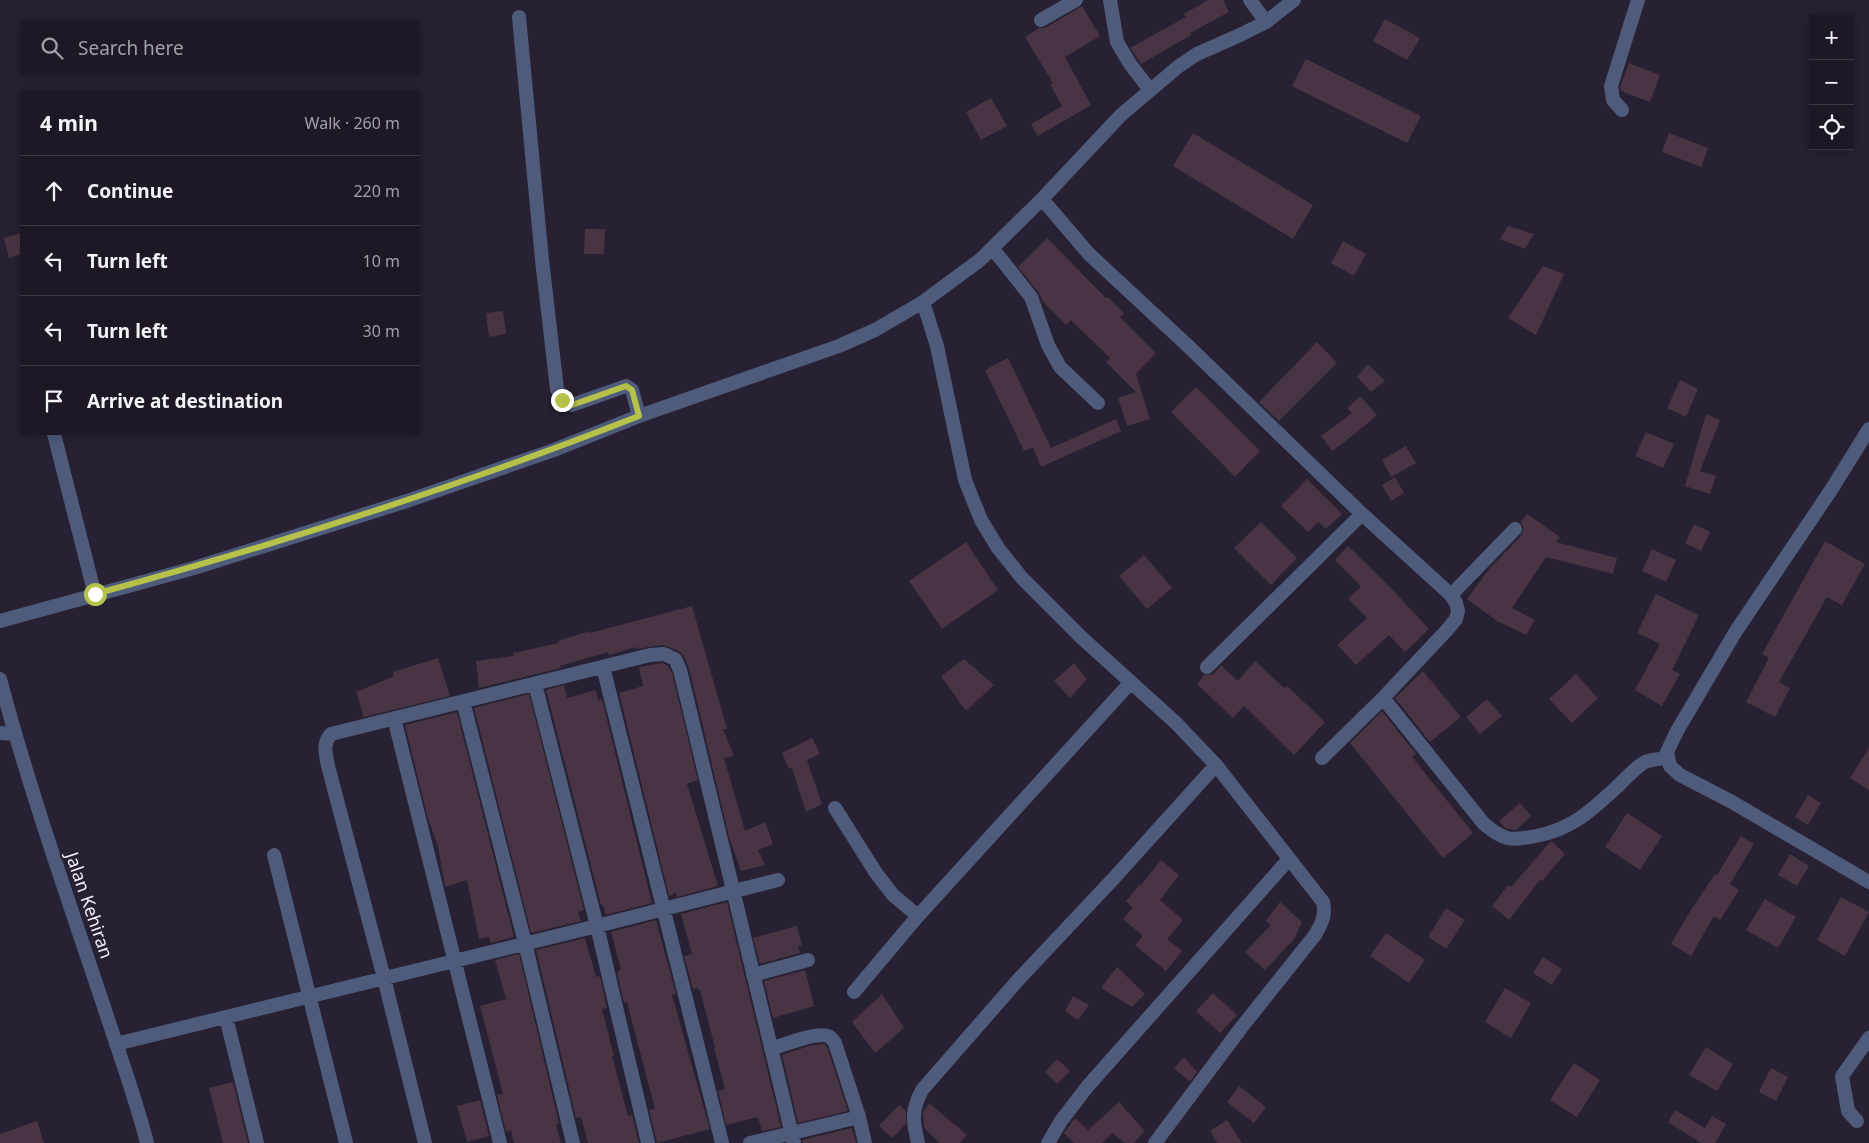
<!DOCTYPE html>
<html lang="en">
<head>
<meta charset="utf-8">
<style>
  body { margin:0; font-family:"Noto Sans",sans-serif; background:#2b2532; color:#f1f3f6 }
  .controls { position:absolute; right:15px; top:15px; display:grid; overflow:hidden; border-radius:0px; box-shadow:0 2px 12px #0003 }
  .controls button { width:45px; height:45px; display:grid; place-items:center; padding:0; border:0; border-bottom:1px solid #3c3743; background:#1e1826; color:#f1f3f6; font:25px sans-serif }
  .stop { position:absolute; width:15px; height:15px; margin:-11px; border:4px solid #b6c149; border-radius:50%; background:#fff }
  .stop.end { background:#b6c149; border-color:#fff; box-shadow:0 1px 5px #0008 }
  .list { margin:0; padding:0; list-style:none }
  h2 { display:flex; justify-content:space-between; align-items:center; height:65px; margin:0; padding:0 20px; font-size:21px }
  h2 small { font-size:16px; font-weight:400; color:#a1a0a7 }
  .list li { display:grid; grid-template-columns:32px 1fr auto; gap:15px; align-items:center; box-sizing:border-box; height:70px; padding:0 20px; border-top:1px solid #3c3743 }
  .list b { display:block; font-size:19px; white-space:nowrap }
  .list em { font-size:16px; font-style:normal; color:#a1a0a7 }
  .icon { flex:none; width:28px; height:28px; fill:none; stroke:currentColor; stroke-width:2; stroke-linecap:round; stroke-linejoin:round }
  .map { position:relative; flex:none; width:1869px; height:1143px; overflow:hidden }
  .search { position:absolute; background:#1e1826; box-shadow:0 2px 12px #0003; left:20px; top:20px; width:400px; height:55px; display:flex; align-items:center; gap:12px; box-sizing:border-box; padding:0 18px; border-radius:0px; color:#a1a0a7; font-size:19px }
  .panel { position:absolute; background:#1e1826; box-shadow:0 2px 12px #0003; left:20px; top:90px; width:400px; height:345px; border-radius:0px }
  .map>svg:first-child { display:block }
  .building { fill:#493443 }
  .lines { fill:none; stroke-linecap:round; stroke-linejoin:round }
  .minor { stroke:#4f5b7a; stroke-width:14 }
  .tertiary { stroke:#4f5b7a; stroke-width:14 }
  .route { stroke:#b6c149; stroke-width:6 }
  .labels { text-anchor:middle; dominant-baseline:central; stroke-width:4.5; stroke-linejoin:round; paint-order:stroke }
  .street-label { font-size:18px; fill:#f4effd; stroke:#282033 }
</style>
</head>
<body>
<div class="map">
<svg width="1869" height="1143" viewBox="0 0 1869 1143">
  <rect width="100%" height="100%" fill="#282033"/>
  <path class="building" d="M1208 0H1223L1229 12 1190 33 1191 35 1141 64 1130 48 1186 17 1184 14Z
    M1082 6 1100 36 1065 57 1091 105 1038 136 1031 124 1062 106 1050 84 1053 83 1025 37 1039 28H1045Z
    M1385 19 1420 38 1407 60 1373 41Z
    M1306 59 1421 116 1407 143 1292 86Z
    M1629 63 1660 75 1650 102 1621 91 1620 87Z
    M991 98 1007 126 981 140 966 112Z
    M1193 133 1313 205 1293 239 1173 166Z
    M1669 133 1708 148 1701 167 1662 152Z
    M1508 226 1534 234 1525 249 1500 239Z
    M585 229H605L604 254H584Z
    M21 233V254L9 258 4 238Z
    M1047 238 1106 298 1108 297 1124 313 1120 317 1156 353 1136 374 1150 419 1127 426 1118 398 1136 392 1106 362 1110 358 1071 320 1066 325 1045 304 1038 292 1018 267Z
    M1343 241 1366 254 1354 276 1331 263Z
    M1543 266 1564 274 1536 335 1508 318Z
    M503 311 506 334 489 337 486 313Z
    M1317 342 1337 363 1279 421 1259 402Z
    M1008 358 1051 448 1116 419 1121 431 1041 467 1033 447 1024 451 985 370Z
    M1368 364 1385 381 1371 392 1357 377Z
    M1680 380 1698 389 1686 417 1667 408Z
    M1196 387 1260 451 1235 477 1171 412Z
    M1360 396 1377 415 1356 433 1332 451 1321 436 1352 413 1347 408Z
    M1706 414 1720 420 1700 471 1716 476 1710 494 1685 486Z
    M1646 432 1674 444 1663 468 1635 456Z
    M1406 446 1416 463 1391 477 1382 460Z
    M1395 477 1404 493 1391 501 1382 485Z
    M1307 479 1342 514 1326 529 1318 522 1308 532 1281 506Z
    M1527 514 1560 537 1556 542 1617 558 1613 574 1546 557 1512 608 1535 620 1526 635 1497 621 1467 599 1490 568 1522 535 1523 527 1521 522Z
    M1261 522 1297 558 1271 585 1234 548Z
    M1694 524 1710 532 1701 551 1685 543Z
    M1825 541 1865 564 1842 605 1827 597 1779 682 1790 688 1775 717 1746 702 1769 658 1762 654Z
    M966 542 998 590 942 629 909 581Z
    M1348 546 1386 583 1429 629 1405 652 1389 635 1356 665 1337 645 1367 618 1348 599 1361 586 1335 560Z
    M1652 549 1676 560 1666 582 1642 571Z
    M1144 555 1172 588 1147 609 1119 576Z
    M1656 594 1699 615 1672 670 1680 674 1662 706 1635 690 1660 644 1637 633Z
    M692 606 727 729H723L734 756 724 758 745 831 765 822 773 844 758 850 765 865 741 871 729 837 689 668 683 655 679 651 663 645 636 649V647L609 655 608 652 560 666 561 668 479 688 476 661 514 656 513 653 559 643 558 641 589 631 590 633Z
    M438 658 450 696 364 717 356 692 394 676 393 672Z
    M964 659 994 685 966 711 941 676Z
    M1255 661 1284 688 1287 686 1325 722 1294 755 1244 706 1233 718 1197 684 1204 675 1213 674 1221 665 1238 681Z
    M662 663 668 666 672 673 698 780 687 784 718 886 677 897 676 893 669 896 619 693 643 686 639 667Z
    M1074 663 1087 679 1070 698 1054 681Z
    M1423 671 1461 717 1430 742 1395 698Z
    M1576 674 1598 698 1572 723 1549 699Z
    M564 685 567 698 596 690 598 700 602 699 652 903 606 915 603 905H601L546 690Z
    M529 694 584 910 578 912 581 921 531 933 474 708Z
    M1487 699 1502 716 1480 734 1466 717Z
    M1382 711 1416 754 1412 757 1473 833 1443 858 1350 743Z
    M457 712 514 937 491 943 489 937 479 939 467 880 445 887 438 847 427 815 405 725Z
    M812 738 820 754 807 760 822 804 806 812 792 768 789 769 782 753Z
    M1869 748V790L1850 778Z
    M1808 795 1821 803 1808 825 1795 817Z
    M1520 803 1531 816 1516 830 1505 828 1499 821Z
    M1627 813 1662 836 1640 870 1605 847Z
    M1741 836 1754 844 1730 884 1739 890 1720 920 1714 916 1691 956 1671 944 1689 913 1715 874 1717 875Z
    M1551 841 1565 854 1542 881 1540 880 1509 920 1492 906 1508 885 1511 887Z
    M1790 854 1809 866 1797 886 1778 875Z
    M1161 860 1179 875 1160 900 1183 920 1167 939 1182 951 1166 971 1135 945 1143 936 1123 919 1133 908 1126 901 1140 884 1141 885Z
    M1841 897 1869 912 1845 956 1817 940Z
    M1765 899 1796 917 1778 948 1746 930Z
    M727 902 781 1127 762 1131 758 1117 726 1125 718 1091 725 1089 714 1048 715 1047 700 990H698V988L693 989 684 956 692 954 681 914Z
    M1280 902 1302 922 1295 938 1265 970 1245 952 1271 925 1266 921Z
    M1446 908 1465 920 1446 949 1428 937Z
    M656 920 676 994 672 995 710 1129 657 1143 649 1110 655 1109 628 1006 627 1002 624 1003 617 972 621 970 611 932Z
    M797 926 802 945 798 946 800 953 760 964 753 938Z
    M1386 933 1425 960 1409 983 1370 956Z
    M585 938 596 977 600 976 607 1008 602 1009 614 1056H612L628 1116 632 1115 639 1143H588L581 1117 576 1118 536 950Z
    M519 954 559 1123 556 1124 561 1143H514L511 1130 506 1132 497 1095 503 1094 480 1006 506 999 495 960Z
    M1543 957 1562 969 1552 985 1533 973Z
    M1117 967 1145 994 1132 1007 1101 988Z
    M805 970 814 1006 773 1018 764 981Z
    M1505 988 1531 1003 1511 1038 1485 1022Z
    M1213 993 1237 1015 1220 1033 1196 1011Z
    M882 994 904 1028 875 1053 852 1022Z
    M1073 996 1089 1005 1078 1020 1065 1011Z
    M824 1044 827 1047 848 1111 798 1123 782 1055 812 1045Z
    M1706 1047 1733 1064 1717 1091 1689 1075Z
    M1184 1057 1197 1072 1190 1082 1174 1068Z
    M1057 1059 1070 1071 1057 1084 1045 1072Z
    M1574 1063 1600 1080 1577 1117 1550 1100Z
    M1771 1068 1788 1077 1776 1101 1759 1092Z
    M233 1082 248 1143H223L209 1088Z
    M1239 1086 1266 1107 1254 1123 1227 1102Z
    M480 1100 489 1136 467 1142 457 1106Z
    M1119 1102 1145 1131 1134 1143H1125L1112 1133 1102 1143H1074L1064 1133 1075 1118 1088 1130Z
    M929 1103 967 1135 959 1143H940L924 1128 923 1112Z
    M899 1105 906 1111V1124L892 1138 879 1126Z
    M1675 1110 1705 1128 1712 1116 1726 1124 1715 1143H1701L1668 1122Z
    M1227 1120 1242 1143H1217L1210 1131Z
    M37 1121 44 1143H0V1134Z
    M852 1128 856 1143H803L802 1140Z"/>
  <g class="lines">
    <path class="minor" d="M1110 0 1117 42 1130 64 1150 90
      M1250 0 1266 22
      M519 17 542 260 557 389 562 400 572 405 626 386 632 390 639 416
      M1041 20 1076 0
      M1622 110 1613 100 1611 86 1638 0
      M1042 199 1089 254 1187 345 1362 514 1451 595 1456 603 1458 611 1456 619 1447 630 1383 698 1484 824C1505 841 1510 841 1536 836 1573 829 1593 809 1619 785 1627 777 1636 767 1645 762 1652 759 1660 759 1668 758
      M993 249 1031 297 1048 345 1060 367 1098 403
      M923 302 937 346 965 480 981 520 998 548 1022 578 1082 638 1176 723 1216 765 1323 902C1326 915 1322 923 1315 935L1241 1028 1155 1143
      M1869 429 1831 490 1736 631 1677 731 1667 752 1670 766 1680 775 1732 802 1869 882
      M54 434 95 595
      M1451 595 1515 529
      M0 621 194 568 407 501 554 450 639 416 839 346 875 330 923 302 980 260 1042 199 1121 115 1179 66 1197 54 1240 35 1266 22 1294 0
      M603 667 722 1143
      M1207 667 1362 514
      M535 684 597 926 648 1143
      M463 701 525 943 573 1143
      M394 718 500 1143
      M0 733 15 734
      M1322 758 1383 698
      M835 808 876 873 893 895 918 916
      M274 855 346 1143
      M753 975 808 960
      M854 992 918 916 1131 682
      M226 1017 257 1143
      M116 1044 597 926 778 880
      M771 1049C783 1045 820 1030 830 1037 831 1037 835 1043 835 1043L859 1117
      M1857 1121 1848 1111 1842 1076 1869 1038
      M425 1143 384 978 328 766C326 754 322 744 331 734L650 655 664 654 675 659 680 670 794 1143
      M750 1143 859 1117 865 1143
      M918 1143C913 1121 911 1111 922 1090L1018 980 1114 878 1216 765
      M1048 1143 1061 1121 1087 1087 1289 859"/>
    <path class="tertiary" d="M0 679C30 792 69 902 106 1013 120 1056 136 1099 147 1143"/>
  </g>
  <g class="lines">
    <path class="route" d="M95 594C279 544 461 486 639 416L632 390 626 386 572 405 562 400"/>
  </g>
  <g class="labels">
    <g class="street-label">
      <text transform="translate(90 905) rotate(71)">Jalan Kehiran</text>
    </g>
  </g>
</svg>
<div class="controls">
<button>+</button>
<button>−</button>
<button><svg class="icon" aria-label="locate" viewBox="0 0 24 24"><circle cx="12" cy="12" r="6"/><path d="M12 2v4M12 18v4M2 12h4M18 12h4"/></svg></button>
</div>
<div class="stop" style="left:95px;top:594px"></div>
<div class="stop end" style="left:562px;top:400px"></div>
<div class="search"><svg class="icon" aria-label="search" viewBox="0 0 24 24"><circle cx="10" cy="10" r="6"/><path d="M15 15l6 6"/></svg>Search here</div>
<section class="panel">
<h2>4 min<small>Walk · 260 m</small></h2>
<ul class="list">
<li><svg class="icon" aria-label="ahead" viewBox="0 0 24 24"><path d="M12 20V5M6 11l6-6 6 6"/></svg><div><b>Continue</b></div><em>220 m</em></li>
<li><svg class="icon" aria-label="left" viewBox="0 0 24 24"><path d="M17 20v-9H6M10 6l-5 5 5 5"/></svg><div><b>Turn left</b></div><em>10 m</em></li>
<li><svg class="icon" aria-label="left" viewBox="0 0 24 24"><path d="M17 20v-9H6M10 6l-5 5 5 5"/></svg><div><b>Turn left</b></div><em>30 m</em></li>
<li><svg class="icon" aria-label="arrive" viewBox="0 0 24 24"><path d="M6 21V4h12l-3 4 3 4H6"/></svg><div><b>Arrive at destination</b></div></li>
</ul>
</section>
</div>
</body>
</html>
